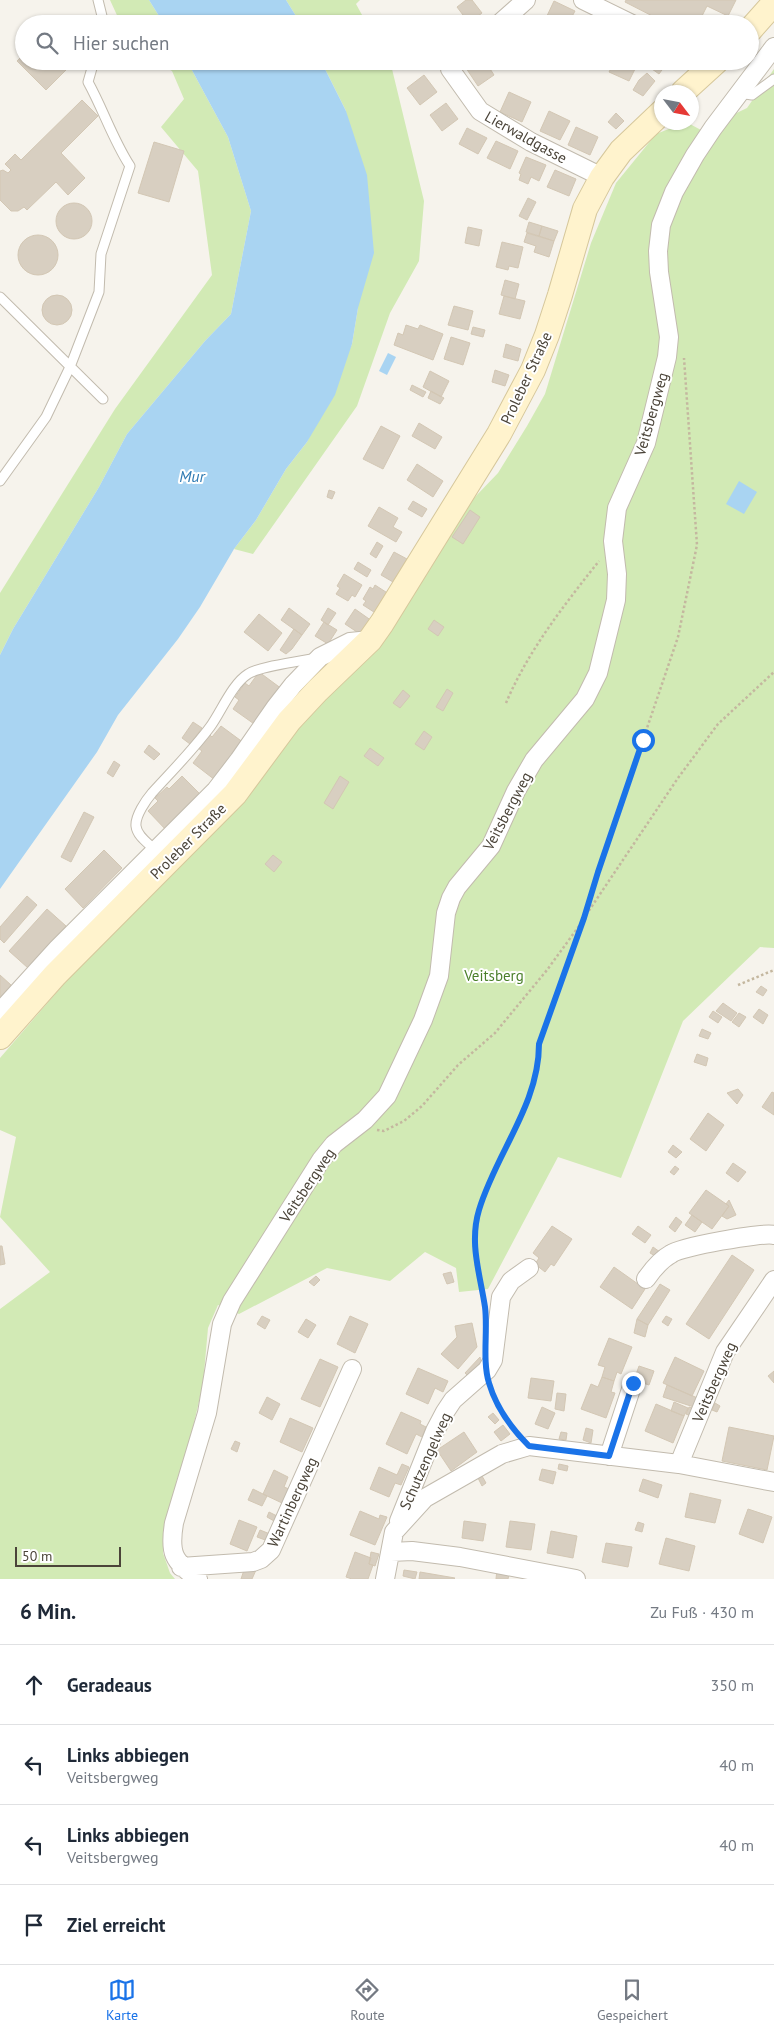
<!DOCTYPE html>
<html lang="de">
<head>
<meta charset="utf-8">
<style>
  body { margin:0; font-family:"PT Sans",sans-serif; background:#f6f6f7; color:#1f2937 }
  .compass { position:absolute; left:654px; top:85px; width:45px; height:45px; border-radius:50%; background:#fff; box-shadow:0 1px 4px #0004; rotate:122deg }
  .scale { position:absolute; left:15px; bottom:12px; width:106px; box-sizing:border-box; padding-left:5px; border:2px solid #4b4439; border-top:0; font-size:14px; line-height:18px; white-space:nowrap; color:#4b4439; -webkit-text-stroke:4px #fff; paint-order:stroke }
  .stop { position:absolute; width:15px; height:15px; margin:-11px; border:4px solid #1a73e8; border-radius:50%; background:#fff }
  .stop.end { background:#1a73e8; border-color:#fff; box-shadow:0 1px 5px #0008 }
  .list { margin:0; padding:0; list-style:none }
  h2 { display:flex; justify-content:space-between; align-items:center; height:65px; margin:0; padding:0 20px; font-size:21px }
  h2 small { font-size:16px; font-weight:400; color:#747a83 }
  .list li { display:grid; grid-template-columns:32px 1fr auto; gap:15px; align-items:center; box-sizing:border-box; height:80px; padding:0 20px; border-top:1px solid #e0e1e3 }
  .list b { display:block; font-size:19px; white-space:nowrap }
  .list p { margin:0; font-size:16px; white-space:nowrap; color:#747a83 }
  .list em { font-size:16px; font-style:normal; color:#747a83 }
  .icon { flex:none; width:28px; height:28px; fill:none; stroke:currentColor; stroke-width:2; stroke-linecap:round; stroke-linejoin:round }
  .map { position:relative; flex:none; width:774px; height:1579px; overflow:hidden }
  .search { position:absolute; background:#fff; box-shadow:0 1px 4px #0004; left:15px; right:15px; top:15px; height:55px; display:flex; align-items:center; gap:12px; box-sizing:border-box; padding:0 18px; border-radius:28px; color:#747a83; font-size:19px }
  .sheet { height:385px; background:#fff }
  nav { display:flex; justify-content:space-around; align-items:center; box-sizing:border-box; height:70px; border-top:1px solid #e0e1e3; background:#fff; font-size:14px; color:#747a83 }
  nav a { display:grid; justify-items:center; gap:2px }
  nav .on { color:#1a73e8 }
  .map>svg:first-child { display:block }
  .green { fill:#d2eab5 }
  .water { fill:#a9d4f2 }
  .building { fill:#d8cfc1; stroke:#d3c7b4 }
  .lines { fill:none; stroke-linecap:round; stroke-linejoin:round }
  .lane-casing { stroke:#c2bbae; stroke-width:11 }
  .street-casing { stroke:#c2bbae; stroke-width:20 }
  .secondary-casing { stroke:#d6c79b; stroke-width:26 }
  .path { stroke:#c4b79f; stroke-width:2.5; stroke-dasharray:2.5 2.5; stroke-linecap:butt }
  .lane { stroke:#fff; stroke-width:9 }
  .street { stroke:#fff; stroke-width:18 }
  .secondary { stroke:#fff3cd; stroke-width:24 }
  .route { stroke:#1a73e8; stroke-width:6 }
  .labels { text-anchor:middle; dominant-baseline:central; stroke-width:4; stroke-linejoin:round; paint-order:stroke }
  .street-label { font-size:15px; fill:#4b4439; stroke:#fff }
  .park-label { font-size:15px; fill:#4a7f2a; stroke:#fff }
  .water-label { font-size:16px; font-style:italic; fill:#2e7ab2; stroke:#fff }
</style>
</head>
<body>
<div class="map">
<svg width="774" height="1579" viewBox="0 0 774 1579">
  <rect width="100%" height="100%" fill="#f6f3ec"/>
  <path class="green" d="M110 0H149L164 24H121Z
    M286 0H360L356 4 367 24H301Z
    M153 61H187L228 137 251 211 231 314 205 341 127 434 99 487 13 629 0 655V593L115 409 212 275 198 171 161 127 184 99 172 71Z
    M321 61H388L392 69 424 201 419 261 390 313 357 406 253 554 234 549 256 520 286 469 307 442 352 344 358 308 346 111Z
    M774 69V948L760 947 683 1021 621 1178 558 1157 488 1289 459 1292 456 1268 425 1252 390 1281 327 1268 239 1314 218 1305 208 1328 203 1384 188 1449 177 1479 166 1533 163 1553 170 1573 175 1579H0V1309L50 1272 0 1217 16 1137 0 1130V1058L69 978 131 914 474 498 498 473 527 426 545 394 591 243 616 183 656 134 684 123H688L701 130 747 108Z"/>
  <path class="water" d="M149 0H286L301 24H164Z
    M187 61H321L346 111 367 175 374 253 358 308 352 344 335 395 307 442 286 469 256 520 234 549 200 607 178 639 118 715 97 752 0 889V655L13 629 99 487 127 434 205 341 231 314 251 211 228 137Z
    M388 353 396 357 387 375 379 371Z
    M739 481 757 492 744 514 726 504Z"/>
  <path class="building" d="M466 0H472L482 13 469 23 457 7Z
    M626 0H736L728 16 707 6 701 18 696 16 692 24H668L625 2Z
    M554 1 575 11 568 24H556L546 18Z
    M533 16 543 21 541 24H529Z
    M60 18 66 24H55Z
    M590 19 600 24H587Z
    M24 54V61H75L46 90 17 61Z
    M477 61H485L494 75 478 86 466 68Z
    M615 61H639L629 81 609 72Z
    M658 61 667 63 659 74 652 69Z
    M647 73 655 81 643 96 633 90 639 80Z
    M424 75 437 92 420 105 407 88Z
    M509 92 531 102 522 122 500 112Z
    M82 100 98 116 61 153 85 178 68 195 56 182 27 210 24 207 18 211H11L0 200V171L3 170 8 173 11 170 5 164 15 154 21 160Z
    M446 103 458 119 442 131 430 115Z
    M549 111 570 121 560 140 540 131Z
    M616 113 624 121 616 129 608 122Z
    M576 127 598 137 590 155 568 145Z
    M467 128 487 138 478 154 459 144Z
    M496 141 518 151 510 169 487 158Z
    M154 142 184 151 169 202 138 193Z
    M526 157 546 165 539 181 531 177 528 184 519 180 521 174 519 173Z
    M555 170 576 179 569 196 547 187Z
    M528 198 536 202 527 220 519 216Z
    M56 221a18 18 0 1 1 36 0a18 18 0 1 1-36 0Z
    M529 222 542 226 539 236 526 232Z
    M542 226 558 231 554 241 539 236Z
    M468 227 482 230 479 246 465 243Z
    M527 233 554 241 549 257 534 252 536 246 524 242Z
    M18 255a20 20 0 1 1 40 0a20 20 0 1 1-40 0Z
    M502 242 523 247 518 268 509 266 508 270 496 267Z
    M505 280 519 284 515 299 501 295Z
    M42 310a15 15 0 1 1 30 0a15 15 0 1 1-30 0Z
    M504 296 525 301 520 319 499 314Z
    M454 306 473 311 468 330 448 325Z
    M406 325 418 329 420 325 443 334 433 360 394 345 398 333 403 335Z
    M473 327 485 330 483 337 471 334Z
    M451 337 470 343 463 365 444 359Z
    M506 344 521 349 518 361 503 357Z
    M495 370 509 375 505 386 492 382Z
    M430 371 449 381 441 397 423 387Z
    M412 385 426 392 423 397 410 390Z
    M431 391 444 398 440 404 428 398Z
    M419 423 442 437 435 449 412 436Z
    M381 426 400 436 383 469 363 459Z
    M417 464 443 481 433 497 407 480Z
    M329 490 335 492 332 499 327 497Z
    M413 501 427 509 422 517 408 509Z
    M379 507 398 518 393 527 402 532 396 542 368 526Z
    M470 510 480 517 463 544 452 537Z
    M377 542 383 546 376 558 370 554Z
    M394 552 407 559 393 582 381 575Z
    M358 562 371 570 367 577 354 569Z
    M344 574 362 585 355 597 352 595 348 601 336 594 340 588 337 586Z
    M375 585 389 594 377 614 363 605 366 601 363 599 370 587 373 589Z
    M289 608 310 624 302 635 281 620Z
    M328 608 336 613 328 625 321 620Z
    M355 609 372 621 363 636 345 624Z
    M259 614 282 633 268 651 244 632Z
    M434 620 444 627 438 636 428 629Z
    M324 622 337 630 328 644 315 636Z
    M294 629 302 635 292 649 286 654 280 650Z
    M259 672 282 689 257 726 233 709 239 700 235 697 245 683 249 686Z
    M447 689 453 693 443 711 436 707Z
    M403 690 410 696 400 708 393 703Z
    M193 722 202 728 190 744 182 738Z
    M221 726 244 743 215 780 193 763 202 751 198 748 209 734 212 737Z
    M424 731 432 737 424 750 415 744Z
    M149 745 160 754 154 760 144 752Z
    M370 748 384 758 378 766 364 756Z
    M114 761 120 765 113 777 107 773Z
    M182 776 202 796 167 831 148 811 158 801 155 798 167 787 169 789Z
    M340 776 349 782 333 809 324 803Z
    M84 812 94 817 71 862 61 857Z
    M104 850 122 868 83 908 65 889Z
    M273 855 282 862 274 872 265 864Z
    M27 896 37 905 4 943 0 939V927Z
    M47 909 66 926 28 968 9 951Z
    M0 975 11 985 0 998Z
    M761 986 767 990 763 996 756 992Z
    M723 1003 737 1013 731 1021 716 1011Z
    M759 1009 768 1015 763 1024 753 1017Z
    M713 1011 722 1017 718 1023 709 1017Z
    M739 1013 746 1017 739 1027 732 1022Z
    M702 1029 711 1033 708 1039 699 1036Z
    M697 1054 708 1058 706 1066 694 1062Z
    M738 1089 743 1095 737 1104 727 1093Z
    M772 1092 774 1093V1115L762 1107Z
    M708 1113 724 1125 706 1151 690 1139Z
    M673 1145 682 1152 676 1158 668 1152Z
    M733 1163 746 1172 738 1182 726 1173Z
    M675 1166 679 1169 674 1175 670 1172Z
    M706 1190 729 1206 712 1229 689 1213Z
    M729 1200 736 1215 727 1219 722 1216 729 1206 726 1204Z
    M692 1215 702 1222 695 1232 685 1225Z
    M676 1217 682 1222 675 1232 669 1227Z
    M552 1226 572 1239 554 1266 551 1264 545 1272 535 1264 539 1258 533 1253Z
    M638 1226 651 1235 645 1243 632 1234Z
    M0 1246H2L5 1264 0 1265Z
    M653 1247 660 1252 657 1257 650 1253Z
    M732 1255 754 1270 709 1339 686 1324Z
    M614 1267 645 1289 632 1309 600 1287Z
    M451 1272 454 1282 447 1284 443 1274Z
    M316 1276 320 1280 314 1286 309 1282Z
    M660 1284 670 1290 648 1325 637 1319Z
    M262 1316 270 1320 265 1329 257 1324Z
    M350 1316 368 1324 355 1353 337 1344Z
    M666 1316 672 1319 668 1326 662 1322Z
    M306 1319 316 1325 308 1338 298 1332Z
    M637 1319 648 1325 645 1337 634 1333Z
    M472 1323 477 1347 458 1369 441 1354 457 1337 455 1326Z
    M609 1338 632 1347 621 1374 617 1372 614 1381 602 1377 605 1367 598 1365Z
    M480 1357 482 1367 471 1379 465 1373Z
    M675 1357 704 1371 692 1396 663 1383Z
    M320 1359 338 1367 320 1407 301 1399Z
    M639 1366 654 1371 649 1385 634 1380Z
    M418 1368 448 1381 443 1392 435 1388 428 1404 406 1394Z
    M774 1371V1383L768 1376Z
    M602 1377 614 1381 611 1392 615 1393 606 1418 581 1409 591 1384 598 1387Z
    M531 1378 554 1381 551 1401 528 1398Z
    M667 1385 700 1399 697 1408 663 1397Z
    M557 1393 566 1394 564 1411 555 1409Z
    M267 1397 280 1404 272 1420 259 1413Z
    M674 1402 688 1408 684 1416 671 1411Z
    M715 1403 720 1406 717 1412 712 1410Z
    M656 1404 684 1416 673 1443 645 1431Z
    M542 1407 555 1413 548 1429 535 1424Z
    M689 1407 696 1409 693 1417 686 1414Z
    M401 1412 421 1421 420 1424 426 1427 422 1437 416 1434 407 1454 386 1444Z
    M493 1413 499 1420 495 1424 488 1417Z
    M290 1418 313 1428 302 1452 280 1442Z
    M503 1425 510 1434 501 1441 494 1432Z
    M729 1427 774 1436 767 1470 722 1461Z
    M586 1428 593 1430 591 1443 583 1440Z
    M464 1432 477 1452 451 1471 437 1450Z
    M561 1432 567 1433 566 1440 559 1439Z
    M235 1441 240 1443 237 1452 231 1449Z
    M402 1464 409 1467 401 1485 395 1483 389 1497 370 1489 379 1467 397 1475Z
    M559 1464 568 1466 567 1471 558 1469Z
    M542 1469 556 1472 553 1484 539 1480Z
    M274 1470 288 1477 284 1487 289 1489 282 1503 263 1494Z
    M482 1476 486 1483 482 1486 478 1478Z
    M643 1479 662 1485 658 1498 639 1491Z
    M253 1489 267 1496 262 1506 248 1500Z
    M690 1493 721 1500 715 1523 685 1517Z
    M748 1509 772 1517 763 1543 739 1534Z
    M360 1511 379 1519 380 1515 387 1517 375 1545 350 1535Z
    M269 1512 277 1516 274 1521 267 1517Z
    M239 1520 257 1527 247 1551 230 1544Z
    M464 1521 486 1524 483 1541 462 1538Z
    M510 1521 535 1524 531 1550 506 1547Z
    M638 1522 644 1524 642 1532 635 1530Z
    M260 1530 270 1534 268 1541 257 1537Z
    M551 1531 577 1536 573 1558 547 1553Z
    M666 1538 695 1546 689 1571 659 1564Z
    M606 1543 632 1547 628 1567 602 1562Z
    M355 1552 371 1558 369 1564 373 1565 368 1579H352L346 1577Z
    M371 1552 379 1554 375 1566 369 1564Z
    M497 1569 510 1571 508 1579H496Z
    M244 1570H256L252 1579H241Z
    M404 1570 417 1572 415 1579 403 1576Z
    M420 1572 455 1578 454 1579H419Z"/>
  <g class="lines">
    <g class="lane-casing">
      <path id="lane" d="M98 0 104 24
        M739 93 752 95 774 79
        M0 297 103 399
        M0 481 46 417 70 367 99 292 101 254 130 166C113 140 103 109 88 82L94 61
        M155 850C148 843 137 836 136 826 135 816 146 800 152 793 172 771 193 750 210 727 221 712 232 684 248 674 260 666 299 662 315 658"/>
    </g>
    <g class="street-casing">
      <path id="street" d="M583 0 632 24
        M499 24 526 0
        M458 61 450 69 480 111 531 142 602 177
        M0 1012 58 948 216 790 239 760 275 708 293 685 320 657 350 642 370 640
        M646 1279C653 1269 660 1260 671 1254 680 1247 762 1232 774 1235
        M609 1456 633 1383
        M679 1464 725 1352 774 1280
        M399 1521 435 1431 445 1412 453 1400 487 1370 493 1360 501 1297 511 1281 529 1268
        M391 1552 412 1551 460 1557 576 1579
        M181 1567 253 1562 261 1559 271 1550 352 1369
        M198 1579C173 1561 169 1553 174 1523L207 1413 222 1324 232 1301 321 1160 334 1144 365 1120 387 1096 423 1020 439 976 446 913 451 898 457 887 491 846 516 791 534 760 585 699 598 673 616 600 617 574 613 541 617 508 646 443 667 357 669 337 659 272 658 251 661 225 674 192 695 155 713 128 774 47
        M385 1579 394 1532 425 1498 502 1454 529 1446 679 1464 774 1482"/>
    </g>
    <g class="secondary-casing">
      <path id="secondary" d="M750 30 774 3
        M683 92 717 61
        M0 1037 55 975 235 794 289 721 317 691 370 640 382 623 499 434 533 370 547 335 560 295 585 209 602 177 621 151 662 112"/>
    </g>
    <path class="path" d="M506 703C528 651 564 605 599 561
      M586 915 678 778 718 724 774 672
      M738 985 774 970
      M377 1130 384 1131 404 1121 422 1106 458 1065 495 1033 547 970 582 922
      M484 1301C479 1279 472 1255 474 1233 475 1217 483 1201 489 1186 508 1140 539 1095 539 1044L584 918 598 872 678 637 697 545 684 358
      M491 1388 505 1418 517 1433"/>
    <use href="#lane" class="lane"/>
    <use href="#street" class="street"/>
    <use href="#secondary" class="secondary"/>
  </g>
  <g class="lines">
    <path class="route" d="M633 1383 609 1456 529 1446C511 1428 496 1407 489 1383 482 1360 488 1331 485 1307 480 1274 469 1243 479 1210 496 1153 539 1105 539 1044L584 918 598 872 643 740"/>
  </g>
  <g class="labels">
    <g class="street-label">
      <text transform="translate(526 137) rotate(29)">Lierwaldgasse</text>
      <text transform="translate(526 378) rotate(-65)">Proleber Straße</text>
      <text transform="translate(651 414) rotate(-74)">Veitsbergweg</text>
      <text transform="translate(507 811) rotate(-62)">Veitsbergweg</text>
      <text transform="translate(188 841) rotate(-45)">Proleber Straße</text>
      <text transform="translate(307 1185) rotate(-56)">Veitsbergweg</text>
      <text transform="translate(714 1382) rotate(-66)">Veitsbergweg</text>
      <text transform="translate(425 1461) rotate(-66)">Schutzengelweg</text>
      <text transform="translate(292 1502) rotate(-65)">Wartinbergweg</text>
    </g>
    <g class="park-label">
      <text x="494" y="975">Veitsberg</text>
    </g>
    <g class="water-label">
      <text x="192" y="476">Mur</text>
    </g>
  </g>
</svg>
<svg class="compass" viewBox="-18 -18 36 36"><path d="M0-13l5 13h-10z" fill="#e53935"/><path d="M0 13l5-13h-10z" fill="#747a83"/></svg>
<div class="scale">50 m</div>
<div class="stop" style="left:643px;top:740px"></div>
<div class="stop end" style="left:633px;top:1383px"></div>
<div class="search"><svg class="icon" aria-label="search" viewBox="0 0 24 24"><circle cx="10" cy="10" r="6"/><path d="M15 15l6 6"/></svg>Hier suchen</div>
</div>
<section class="sheet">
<h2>6 Min.<small>Zu Fuß · 430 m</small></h2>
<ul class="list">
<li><svg class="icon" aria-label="ahead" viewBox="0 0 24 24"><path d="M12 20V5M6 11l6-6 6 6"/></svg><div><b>Geradeaus</b></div><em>350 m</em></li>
<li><svg class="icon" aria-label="left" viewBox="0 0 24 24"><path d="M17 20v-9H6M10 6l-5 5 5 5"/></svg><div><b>Links abbiegen</b><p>Veitsbergweg</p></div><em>40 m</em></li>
<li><svg class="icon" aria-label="left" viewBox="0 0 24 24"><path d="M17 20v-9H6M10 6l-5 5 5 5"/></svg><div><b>Links abbiegen</b><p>Veitsbergweg</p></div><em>40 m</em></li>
<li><svg class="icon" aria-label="arrive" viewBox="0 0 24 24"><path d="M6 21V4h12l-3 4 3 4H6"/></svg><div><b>Ziel erreicht</b></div></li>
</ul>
</section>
<nav>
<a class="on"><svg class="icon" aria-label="map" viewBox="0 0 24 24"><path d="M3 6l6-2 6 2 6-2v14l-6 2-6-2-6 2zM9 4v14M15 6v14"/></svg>Karte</a>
<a><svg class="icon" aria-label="directions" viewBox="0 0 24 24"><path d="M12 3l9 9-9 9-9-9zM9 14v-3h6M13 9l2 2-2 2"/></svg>Route</a>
<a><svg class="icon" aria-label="saved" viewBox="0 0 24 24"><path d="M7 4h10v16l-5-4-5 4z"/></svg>Gespeichert</a>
</nav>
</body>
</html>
